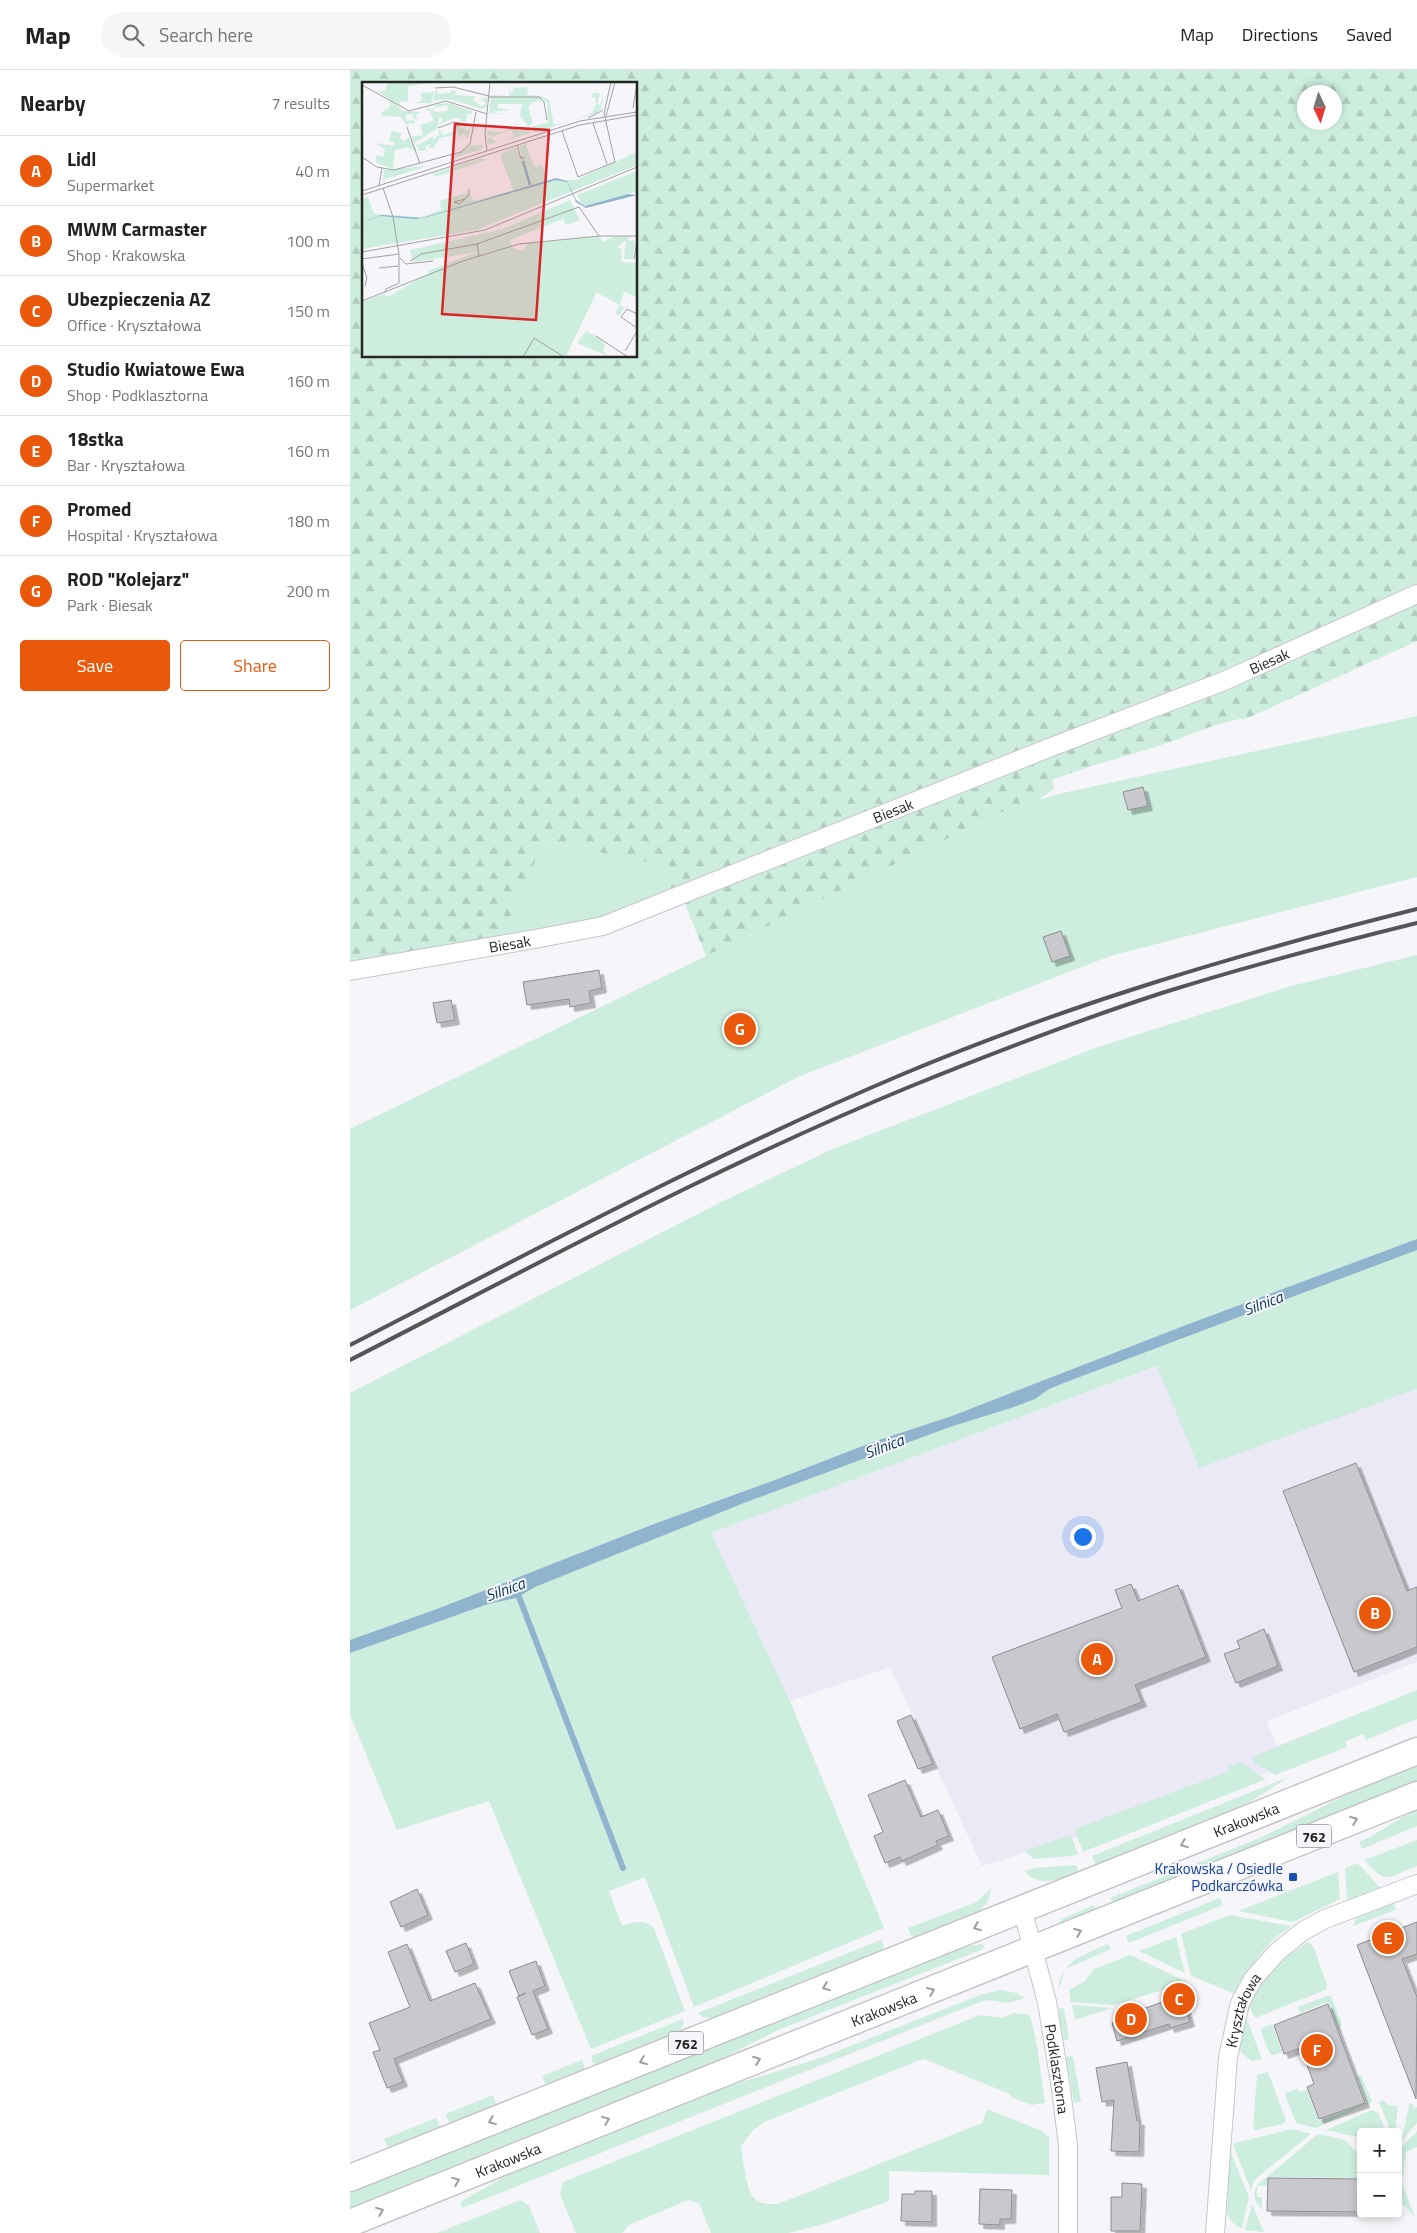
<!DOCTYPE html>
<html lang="en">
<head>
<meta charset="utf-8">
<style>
  body { margin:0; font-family:"Titillium Web",sans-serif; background:#f6f6f6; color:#222 }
  .controls { position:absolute; right:15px; bottom:15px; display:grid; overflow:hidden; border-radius:5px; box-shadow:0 2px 8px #0003 }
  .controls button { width:45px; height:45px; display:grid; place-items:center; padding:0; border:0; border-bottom:1px solid #e0e0e0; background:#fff; color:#222; font:25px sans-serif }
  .compass { position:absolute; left:947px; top:15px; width:45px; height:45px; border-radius:50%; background:#fff; box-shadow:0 2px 8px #0003; rotate:176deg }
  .you { position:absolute; left:732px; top:1466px; width:18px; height:18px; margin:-12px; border:4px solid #fff; border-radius:50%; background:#1a73e8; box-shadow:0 0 0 8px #1a73e833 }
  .badge { display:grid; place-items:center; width:32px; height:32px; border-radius:50%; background:#ea580c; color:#fff; font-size:16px; font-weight:700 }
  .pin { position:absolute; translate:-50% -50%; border:2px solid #fff; box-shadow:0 1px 5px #0006 }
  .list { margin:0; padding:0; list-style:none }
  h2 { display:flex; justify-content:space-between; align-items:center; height:65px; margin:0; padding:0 20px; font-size:21px }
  h2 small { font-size:16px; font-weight:400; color:#767676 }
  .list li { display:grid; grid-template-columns:32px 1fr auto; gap:15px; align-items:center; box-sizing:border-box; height:70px; padding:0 20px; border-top:1px solid #e0e0e0 }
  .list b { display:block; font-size:19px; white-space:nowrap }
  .list p { margin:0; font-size:16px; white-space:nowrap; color:#767676 }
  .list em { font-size:16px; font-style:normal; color:#767676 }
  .actions { display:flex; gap:10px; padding:15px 20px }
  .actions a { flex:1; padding:11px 0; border:1px solid #ea580c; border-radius:5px; text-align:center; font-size:18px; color:#ea580c }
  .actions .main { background:#ea580c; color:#fff }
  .icon { flex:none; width:28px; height:28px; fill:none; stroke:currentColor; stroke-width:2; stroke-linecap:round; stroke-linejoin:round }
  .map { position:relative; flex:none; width:1067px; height:2163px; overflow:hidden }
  header { display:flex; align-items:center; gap:30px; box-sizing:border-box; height:70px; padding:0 25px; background:#fff; border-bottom:1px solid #e0e0e0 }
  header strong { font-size:24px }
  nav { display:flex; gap:28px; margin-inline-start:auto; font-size:18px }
  .search { width:350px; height:45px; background:#f6f6f6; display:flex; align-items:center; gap:12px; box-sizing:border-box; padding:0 18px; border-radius:28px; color:#767676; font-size:19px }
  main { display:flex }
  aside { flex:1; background:#fff }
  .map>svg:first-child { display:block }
  .built { fill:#eae9f5 }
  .green { fill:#cdeede }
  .forest { fill:url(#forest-firs); fill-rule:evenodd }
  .water { fill:#90b4ce }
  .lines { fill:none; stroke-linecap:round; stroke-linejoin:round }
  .stream { stroke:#90b4ce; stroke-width:6 }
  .building { fill:#c9c9cd; stroke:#8d8c91; filter:url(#shadow) }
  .minor-casing { stroke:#c6c6ca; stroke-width:20 }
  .primary-casing { stroke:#c6c6ca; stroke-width:29 }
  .minor { stroke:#fff; stroke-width:18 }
  .primary { stroke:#fff; stroke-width:26 }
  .rail { stroke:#555557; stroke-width:4 }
  .oneway { stroke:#9d9d9d }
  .transit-dot { fill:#1a4fb4; stroke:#f5f5fa; stroke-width:2 }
  .labels { text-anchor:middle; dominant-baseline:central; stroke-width:4; stroke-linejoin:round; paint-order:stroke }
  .shield { fill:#f5f5fa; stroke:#636366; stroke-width:1 }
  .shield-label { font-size:14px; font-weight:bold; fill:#252526 }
  .street-label { font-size:15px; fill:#252526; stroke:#f5f5fa }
  .transit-label { font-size:15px; fill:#164399; stroke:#f5f5fa; text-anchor:end }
  .water-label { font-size:16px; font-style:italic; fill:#0c3954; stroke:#f5f5fa }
  .inset-river { fill:none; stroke:#90b4ce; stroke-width:2.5 }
  .inset-road { fill:none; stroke:#a2a2a5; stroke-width:1 }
  .view { fill:#d62828; fill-opacity:0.15; stroke:#d62828; stroke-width:2.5 }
  .inset-edge { fill:none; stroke:#252526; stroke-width:2.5 }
</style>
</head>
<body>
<header>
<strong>Map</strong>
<div class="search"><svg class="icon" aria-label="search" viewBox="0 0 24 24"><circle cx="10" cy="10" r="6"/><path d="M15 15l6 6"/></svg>Search here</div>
<nav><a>Map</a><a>Directions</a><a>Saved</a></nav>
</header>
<main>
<aside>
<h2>Nearby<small>7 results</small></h2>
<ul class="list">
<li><span class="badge">A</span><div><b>Lidl</b><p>Supermarket</p></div><em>40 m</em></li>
<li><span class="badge">B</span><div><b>MWM Carmaster</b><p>Shop · Krakowska</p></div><em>100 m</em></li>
<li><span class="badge">C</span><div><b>Ubezpieczenia AZ</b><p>Office · Kryształowa</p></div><em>150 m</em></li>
<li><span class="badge">D</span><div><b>Studio Kwiatowe Ewa</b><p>Shop · Podklasztorna</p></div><em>160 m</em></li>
<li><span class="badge">E</span><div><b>18stka</b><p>Bar · Kryształowa</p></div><em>160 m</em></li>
<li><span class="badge">F</span><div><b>Promed</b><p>Hospital · Kryształowa</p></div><em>180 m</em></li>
<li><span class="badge">G</span><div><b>ROD &quot;Kolejarz&quot;</b><p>Park · Biesak</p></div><em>200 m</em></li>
</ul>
<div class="actions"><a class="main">Save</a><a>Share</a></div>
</aside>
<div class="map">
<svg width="1067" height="2163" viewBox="0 0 1067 2163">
  <defs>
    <pattern id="forest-firs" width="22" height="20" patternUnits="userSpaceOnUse" patternTransform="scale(1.25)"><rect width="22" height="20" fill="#cdeede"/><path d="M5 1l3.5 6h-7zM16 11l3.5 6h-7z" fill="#b0ccbe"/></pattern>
    <filter id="shadow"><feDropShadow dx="4.5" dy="4.5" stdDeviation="0" flood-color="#0004"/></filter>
  </defs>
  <rect width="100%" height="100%" fill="#f5f5fa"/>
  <path class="built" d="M808 1296 1067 1317V1592L917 1651 927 1676 1005 1645 1013 1664 851 1729 632 1796 540 1597 440 1631 361 1463Z"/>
  <path class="green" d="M1067 646V807L760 886 448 1007 0 1240V1059L656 740 704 725Z
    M193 771 322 797 321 824 251 849 151 869Z
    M1067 885V1319L849 1398 807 1296 361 1463 440 1631 534 1858 344 1937 295 1807 259 1821 272 1856C284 1852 294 1849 304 1858L335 1941 241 1979 139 1731 47 1760 0 1645V1323L371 1132 485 1078 748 977 941 916Z
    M1067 1620V1649L1016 1670 1013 1664 995 1672 997 1677 925 1705 905 1693 902 1687Z
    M890 1692 916 1709 733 1782 724 1759 880 1701 879 1696Z
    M1067 1695V1711L763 1834 760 1828 910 1768 1010 1718Z
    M941 1706 889 1739 746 1795 742 1786Z
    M1067 1740V1756L1012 1779 1009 1772C1030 1763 1046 1749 1067 1740Z
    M721 1765 728 1784 722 1786 684 1789 675 1781Z
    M1067 1770V1796C1037 1806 1038 1818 1015 1790Z
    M1008 1793 1030 1818 997 1830 995 1798Z
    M726 1795 729 1802C710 1810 690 1818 674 1801L685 1798Z
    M988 1802 990 1829 943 1852 888 1841Z
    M642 1817 638 1831 628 1843 566 1869 561 1865 558 1858 627 1832Z
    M870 1828 873 1835 779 1873 776 1866Z
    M1044 1833 1046 1840 1003 1856 1006 1848Z
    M744 1835 746 1841 713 1854 709 1852 712 1849Z
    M879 1845 942 1856C915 1871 900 1898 886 1924L841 1906 831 1864Z
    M826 1867 835 1903 789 1881Z
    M531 1870 534 1877 532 1882 365 1949 352 1947 348 1943Z
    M959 1872 964 1878 977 1915 975 1920 905 1948C903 1944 901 1941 900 1937 899 1918 943 1879 959 1872Z
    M632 1874 635 1877 631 1880 428 1960 367 1991 0 2138V2122L573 1893 616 1877Z
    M758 1874 761 1879 715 1899 711 1914 708 1918C712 1890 736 1884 758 1874Z
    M780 1885 838 1912 764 1935 721 1932 719 1920 735 1911 744 1899Z
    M651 1920 666 1923 675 1928 658 1933 639 1930 630 1932 112 2138 110 2132 172 2097 363 2021 470 1988 630 1925Z
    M977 1926H981L992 1954 989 1961 978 1932 950 1943 948 1937Z
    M722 1935 762 1938 725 1950Z
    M714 1938 719 1969 714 1970 708 1939Z
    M663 1943 680 1945 687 1975 695 2033 681 2035 661 2027 660 2024 574 1989 570 1990 414 2052 403 2060 391 2076C393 2088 396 2122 405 2129 412 2135 420 2134 428 2134L632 2053 637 2039 692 2061 699 2067V2105L539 2101V2131L474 2154 438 2163H361L349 2133 338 2130 279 2155 272 2163H226L210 2124 213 2112 630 1945 653 1948Z
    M896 1947 912 1989 901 1991 889 1980Z
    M333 1949C335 1958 329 1961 323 1966L248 1995 243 1993 241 1986Z
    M922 1954 932 1982 923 1985 920 1984 911 1962 912 1958Z
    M723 1986 731 2032 724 2033 716 1987Z
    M232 1990 235 1998 233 2002 199 2015 195 2013 192 2006Z
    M918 2002 936 2050 933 2054 905 2060 903 2058 907 2005Z
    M1011 2005 1022 2032 966 2058 946 2053 936 2027V2023L947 2019 949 2022 957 2020 969 2051 1017 2033 1007 2006Z
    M143 2025 146 2033 144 2037 100 2055 96 2044Z
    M1033 2030 1039 2035 1048 2036 1045 2062H1041L1029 2032Z
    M1062 2033 1064 2038 1067 2037V2053L1052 2070 1059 2034Z
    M1022 2040 1028 2043 1036 2062H1011V2068L976 2060Z
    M86 2048 91 2059 42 2078 37 2076 34 2069Z
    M942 2059 961 2064 909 2106 904 2111 901 2120 883 2075 885 2073Z
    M1067 2061V2077L1056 2082 1052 2114 1065 2147 1048 2129V2100L1051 2078Z
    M968 2064 995 2070 1011 2087V2108L918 2107 917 2116H907V2127H912V2139C903 2133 903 2123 907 2115Z
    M880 2081 899 2127 892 2159 882 2152 877 2144Z
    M171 2130 179 2136 190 2163H87Z
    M902 2134 914 2162 895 2160Z"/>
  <path class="forest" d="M0 0H1067V571L898 648C869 651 844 664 817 673 779 686 740 695 702 710L704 719 688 730 656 740 356 886 333 829 320 833 321 797 194 771 151 869 0 895ZM14 14H286V286H14ZM954 22H984V52H954Z"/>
  <path class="water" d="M1067 1169V1180L719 1311 699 1319 685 1329 664 1337 600 1357 399 1431 185 1517 166 1528 138 1534 0 1583V1570L87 1539 304 1454 425 1410 523 1372 602 1346 836 1255Z"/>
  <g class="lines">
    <path class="stream" d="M166 1519 273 1798"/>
  </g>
  <path class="building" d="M793 717 798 736 778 740 773 722Z
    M711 861 720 886 702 892 693 867Z
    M249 900 252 918 239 921 241 933 220 937 219 929 177 935 173 912Z
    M101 930 105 950 87 953 83 933Z
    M1006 1393 1057 1521 1067 1517V1577L1004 1602 933 1421Z
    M781 1514 788 1531 828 1515 856 1587 785 1615 792 1632 714 1662 707 1644 670 1659 642 1587 772 1538 765 1520Z
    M914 1559 928 1596 886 1613 874 1584 890 1578 887 1571Z
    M561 1645 583 1694 568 1699 547 1651Z
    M555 1710 571 1747 588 1740 599 1766 586 1771 588 1775 552 1791 550 1787 535 1793 524 1766 533 1762 518 1725Z
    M67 1819 78 1845 51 1857 40 1832Z
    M1067 1852V1884L1052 1889 1067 1927 1066 2029 1007 1875Z
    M116 1873 124 1894 105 1902 96 1881Z
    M57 1874 80 1931 125 1913 141 1949 44 1989 53 2012 37 2018 23 1982 30 1980 19 1953 60 1937 38 1882Z
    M186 1891 195 1916 183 1921 198 1959 182 1965 167 1927 176 1923 169 1926 159 1901Z
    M832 1925 840 1952 820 1958 819 1954 767 1971 762 1953 788 1944 787 1941Z
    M978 1934 1015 2033 969 2049 957 2017 964 2014 951 1978 934 1984 924 1955Z
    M777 1992 787 2051H790L789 2082 761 2081 764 2030 752 2032 746 1998Z
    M918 2108 1011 2109V2142L917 2141Z
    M772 2113 792 2114 790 2161H761V2127H772Z
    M630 2119 662 2120 661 2149H650V2155L629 2154Z
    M565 2121H582V2152L551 2151 552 2124H565Z"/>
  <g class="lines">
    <g class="minor-casing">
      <g id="minor">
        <path id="s1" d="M0 901 185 869 253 856 696 679 874 611 1067 524"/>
        <path id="s2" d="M672 1838 697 1932 711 2019 718 2076V2163"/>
        <path id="s3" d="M865 2163 878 1987 890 1933 903 1909 927 1882 953 1861 975 1849 1067 1814"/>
      </g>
    </g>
    <g class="primary-casing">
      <g id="primary">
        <path id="s4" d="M0 2108 1067 1681"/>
        <path id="s5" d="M0 2153 1067 1725"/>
      </g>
    </g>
    <use href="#minor" class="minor"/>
    <use href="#primary" class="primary"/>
    <path class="rail" d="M0 1275C183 1181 364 1084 553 1004 719 934 892 883 1067 839
      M0 1290C184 1196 367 1096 559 1017 643 983 728 950 815 922 898 896 982 874 1067 853"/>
  </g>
  <defs><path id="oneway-chevron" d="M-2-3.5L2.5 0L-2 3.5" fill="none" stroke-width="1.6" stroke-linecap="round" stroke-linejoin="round" transform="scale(1.25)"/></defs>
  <g class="oneway">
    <use href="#oneway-chevron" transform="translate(1004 1750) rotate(-22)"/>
    <use href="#oneway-chevron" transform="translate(834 1774) rotate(158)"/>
    <use href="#oneway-chevron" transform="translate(627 1857) rotate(158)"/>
    <use href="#oneway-chevron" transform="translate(728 1862) rotate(-22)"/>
    <use href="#oneway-chevron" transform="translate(476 1917) rotate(158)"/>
    <use href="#oneway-chevron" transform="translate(581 1921) rotate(-22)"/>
    <use href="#oneway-chevron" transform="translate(407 1990) rotate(-21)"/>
    <use href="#oneway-chevron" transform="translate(293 1991) rotate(158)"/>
    <use href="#oneway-chevron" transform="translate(256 2050) rotate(-22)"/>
    <use href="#oneway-chevron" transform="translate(142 2051) rotate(158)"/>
    <use href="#oneway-chevron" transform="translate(106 2111) rotate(-22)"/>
    <use href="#oneway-chevron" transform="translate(30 2141) rotate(-22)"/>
  </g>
  <rect class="transit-dot" x="938" y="1802" width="10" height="10" rx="2.5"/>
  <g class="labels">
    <g class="shield">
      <rect x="946.5" y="1754.5" width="35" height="23" rx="4"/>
      <rect x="318.5" y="1961.5" width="35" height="23" rx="4"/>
    </g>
    <g class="shield-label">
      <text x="964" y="1766">762</text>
      <text x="336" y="1973">762</text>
    </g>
    <g class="street-label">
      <text stroke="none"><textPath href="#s1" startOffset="974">Biesak</textPath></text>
      <text stroke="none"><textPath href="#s1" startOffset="569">Biesak</textPath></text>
      <text stroke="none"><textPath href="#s1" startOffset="162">Biesak</textPath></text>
      <text stroke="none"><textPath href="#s4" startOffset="965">Krakowska</textPath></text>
      <text stroke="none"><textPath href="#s5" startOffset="575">Krakowska</textPath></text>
      <text stroke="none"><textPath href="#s3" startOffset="226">Kryształowa</textPath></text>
      <text stroke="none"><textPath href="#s2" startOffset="165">Podklasztorna</textPath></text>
      <text stroke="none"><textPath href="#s5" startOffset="170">Krakowska</textPath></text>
    </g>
    <g class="transit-label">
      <text x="933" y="1798">Krakowska / Osiedle<tspan x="933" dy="17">Podkarczówka</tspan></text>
    </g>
    <g class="water-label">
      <text transform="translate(913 1233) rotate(-21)">Silnica</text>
      <text transform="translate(534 1376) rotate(-21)">Silnica</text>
      <text transform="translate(155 1519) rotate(-20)">Silnica</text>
    </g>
  </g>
  <g transform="translate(12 12)">
    <rect width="275" height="275" fill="#f5f5fa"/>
    <path d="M26 0H66V1L46 4V19L38 20V24L15 9H23ZM147 0 148 13 152 6 165 5 166 13 179 14 187 18 192 43 207 40 172 50 171 44 186 41 185 21 178 16 179 21 176 18 166 24 171 42 166 44 158 33 159 27H155L160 26V22H136V26L148 28 129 30 150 33 127 31 129 13 147 14ZM89 8 95 9 93 13 114 14 111 18 119 24 124 22 117 15 121 17 125 15V24L121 27 123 28 87 17 71 19 73 9H76L75 12 89 11ZM72 10 69 21H53L61 18 58 11ZM231 11H238L235 22 238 23 242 13 239 27 234 31 209 39 230 31 234 22 233 15 229 16ZM29 19 41 29 59 30 53 34 56 36 52 37 50 32 43 33 45 39 52 38 53 42 46 41 45 44 39 35 20 34 17 38 21 29 28 25ZM86 21 110 29V32H105L104 40 94 39H98L99 36H91L77 43 81 36 77 35 76 46 52 61 50 55 61 53 58 43 72 39 68 29 63 27 68 24 67 28 72 26 71 30 86 29 85 23 74 26 72 23ZM152 35 156 49 166 45 168 51 126 63 125 55 136 60 152 54 149 48 130 55 125 52V49L139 50 154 45ZM93 43 106 48 109 43 106 57 101 52 97 56 95 49 93 53 78 56 71 66H66L69 62 63 64 65 68 57 69 53 61 56 63 70 55 72 57 77 53V47L81 53 94 49ZM30 49 40 51 38 56 42 59 47 55 55 69 45 66H50L37 65 44 66 33 68 31 87 13 80 15 73 22 75 23 67 13 61 32 64 33 60H27ZM164 62 172 85 180 83 185 98H214L275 70V83L114 148 0 167V117L6 115 12 132 59 135 80 128 77 119 108 110 111 119 151 108 138 72 147 68 138 70 154 65 159 78 162 76 156 65ZM122 63 120 67 21 98 22 88 64 84 90 76 108 64ZM119 76 125 78 74 95 71 92ZM275 89V112L272 110 229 124 221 123 215 113ZM208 118 218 138 204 143 201 137 121 169 51 180 48 168 141 147ZM200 158 188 175 179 170 181 160ZM264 158 273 159 271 177H262ZM255 166 260 167 259 180 275 181V215L262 210 258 223 262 225 258 234 253 231 258 223 234 210Z" fill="#cdeede"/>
    <path d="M237 154 241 160 251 155H269L257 163 205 272 208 275H0V220L22 212 26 215 69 190 65 189 148 158 151 166 161 169 166 161 181 160 179 170 187 175 200 158ZM224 249 240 258 243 263 241 270 248 275 215 261Z" fill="#cdeede"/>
    <path d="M194 96 205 99 214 118 223 124 266 112 275 113 224 126 214 120 205 100 194 98 62 136 53 137 18 134 0 141 19 133 60 136Z" fill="#90b4ce"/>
    <path class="inset-river" d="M161 79 168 103"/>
    <path class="inset-road" d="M0 3 47 29 84 19 125 32M73 6 91 5 127 14M127 15H177L182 20 185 38M271 26 275 1M244 34 253 0M226 36 241 28M231 41 245 82M45 45 58 82M76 46 92 40 111 43M200 49 216 95 253 80 242 31 249 0M155 63 156 66 158 74 159 77 162 76 158 74M125 69 123 52 128 0M0 75 15 85 32 88 99 70 108 62 114 30M17 104 20 86M21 106 31 135 37 172V201L24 207 23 211M0 109 218 39 275 30M0 113 218 43 275 33M103 117 92 120 97 122 101 119 105 115 107 112V107M217 125 237 154M115 162 217 125M0 170 123 148 275 85M38 176 44 182 71 179M0 177 37 172M272 177 275 159M48 179 59 172 115 162 117 174M0 181 5 196 3 204M17 186 36 184M0 219 101 179 157 162 237 154H275M275 232 265 227 259 235 275 246M234 254 266 275M263 269 275 249M161 275 172 256 202 275"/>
    <path class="view" d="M93 42 187 48 174 238 80 232Z"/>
    <rect width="275" height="275" class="inset-edge"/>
  </g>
</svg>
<div class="controls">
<button>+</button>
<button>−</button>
</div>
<svg class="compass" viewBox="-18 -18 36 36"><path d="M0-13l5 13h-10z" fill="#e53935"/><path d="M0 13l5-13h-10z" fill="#767676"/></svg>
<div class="you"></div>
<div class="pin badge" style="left:747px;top:1589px">A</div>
<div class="pin badge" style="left:1025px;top:1543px">B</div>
<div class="pin badge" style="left:829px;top:1929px">C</div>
<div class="pin badge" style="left:781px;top:1949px">D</div>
<div class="pin badge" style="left:1038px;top:1868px">E</div>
<div class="pin badge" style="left:967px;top:1980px">F</div>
<div class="pin badge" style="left:390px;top:959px">G</div>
</div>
</main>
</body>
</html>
